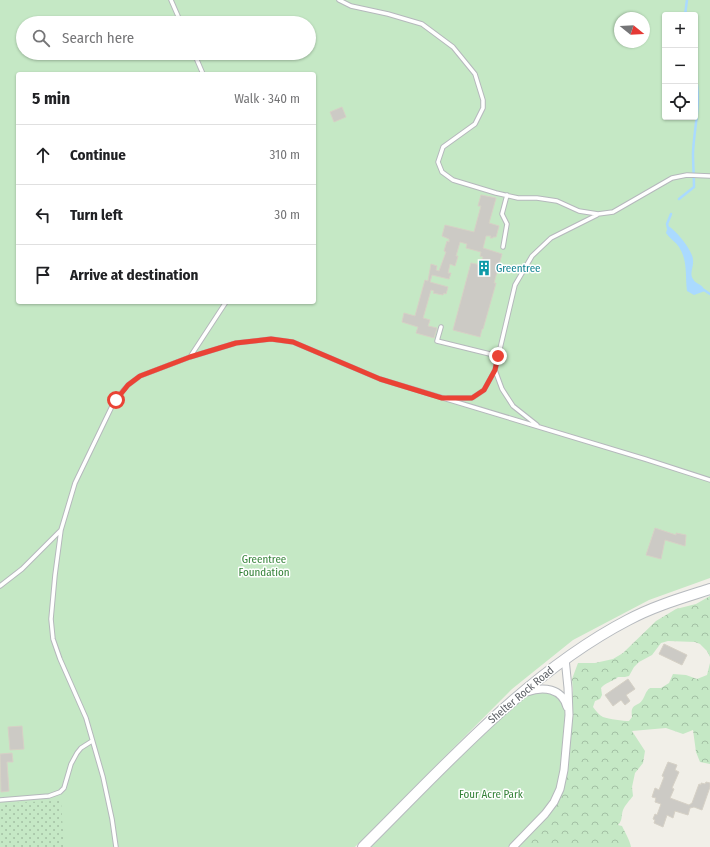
<!DOCTYPE html>
<html lang="en">
<head>
<meta charset="utf-8">
<style>
  body { margin:0; font-family:"Fira Sans Condensed",sans-serif; background:#f6f6f6; color:#202124 }
  .controls { position:absolute; right:12px; top:12px; display:grid; overflow:hidden; border-radius:4px; box-shadow:0 1px 3px #0004 }
  .controls button { width:36px; height:36px; display:grid; place-items:center; padding:0; border:0; border-bottom:1px solid #e0e0e0; background:#fff; color:#202124; font:20px sans-serif }
  .compass { position:absolute; left:614px; top:12px; width:36px; height:36px; border-radius:50%; background:#fff; box-shadow:0 1px 3px #0004; rotate:108deg }
  .stop { position:absolute; width:12px; height:12px; margin:-9px; border:3px solid #ea4335; border-radius:50%; background:#fff }
  .stop.end { background:#ea4335; border-color:#fff; box-shadow:0 1px 4px #0008 }
  .list { margin:0; padding:0; list-style:none }
  h2 { display:flex; justify-content:space-between; align-items:center; height:52px; margin:0; padding:0 16px; font-size:17px }
  h2 small { font-size:13px; font-weight:400; color:#757577 }
  .list li { display:grid; grid-template-columns:26px 1fr auto; gap:12px; align-items:center; box-sizing:border-box; height:60px; padding:0 16px; border-top:1px solid #e0e0e0 }
  .list b { display:block; font-size:15px; white-space:nowrap }
  .list em { font-size:13px; font-style:normal; color:#757577 }
  .icon { flex:none; width:22px; height:22px; fill:none; stroke:currentColor; stroke-width:2; stroke-linecap:round; stroke-linejoin:round }
  .map { position:relative; flex:none; width:710px; height:847px; overflow:hidden }
  .search { position:absolute; background:#fff; box-shadow:0 1px 3px #0004; left:16px; top:16px; width:300px; height:44px; display:flex; align-items:center; gap:10px; box-sizing:border-box; padding:0 14px; border-radius:22px; color:#757577; font-size:15px }
  .panel { position:absolute; background:#fff; box-shadow:0 1px 3px #0004; left:16px; top:72px; width:300px; height:232px; border-radius:4px }
  .map>svg:first-child { display:block }
  .forest { fill:url(#forest-crowns) }
  .park { fill:#c5e8c5; fill-rule:evenodd }
  .garden { fill:url(#garden-dots) }
  .water { fill:#aadaff }
  .lines { fill:none; stroke-linecap:round; stroke-linejoin:round }
  .stream { stroke:#aadaff; stroke-width:2.5 }
  .building { fill:#cccac5; stroke:#d6d1c6 }
  .lane-casing { stroke:#b5b8bc; stroke-width:5.5 }
  .street-casing { stroke:#b5b8bc; stroke-width:9 }
  .secondary-casing { stroke:#b6babf; stroke-width:12 }
  .lane { stroke:#fff; stroke-width:3.5 }
  .street { stroke:#fff; stroke-width:7 }
  .secondary { stroke:#fff; stroke-width:10 }
  .route { stroke:#ea4335; stroke-width:5 }
  .labels { text-anchor:middle; dominant-baseline:central; stroke-width:3; stroke-linejoin:round; paint-order:stroke }
  .culture-label { font-size:11px; fill:#0d838f; stroke:#fff; text-anchor:start }
  .park-label { font-size:11px; fill:#348238; stroke:#fff }
  .street-label { font-size:11px; fill:#5f6368; stroke:#fff }
</style>
</head>
<body>
<div class="map">
<svg width="710" height="847" viewBox="0 0 710 847">
  <defs>
    <pattern id="forest-crowns" width="20" height="18" patternUnits="userSpaceOnUse"><rect width="20" height="18" fill="#c5e8c5"/><path d="M2 6a3 3 0 1 1 6 0M12 15a3 3 0 1 1 6 0" fill="none" stroke="#a3c0a4"/></pattern>
    <pattern id="garden-dots" width="8" height="8" patternUnits="userSpaceOnUse"><rect width="8" height="8" fill="#c5e8c5"/><path d="M2 2h.1M6 6h.1" fill="none" stroke="#a3c0a4" stroke-width="1.8" stroke-linecap="round"/></pattern>
  </defs>
  <rect width="100%" height="100%" fill="#f1efe8"/>
  <path class="forest" d="M710 596V657L707 651 700 644 695 642 668 641 661 643 652 655 639 662 634 667 629 676 625 677H618C612 682 606 682 601 688L602 695 600 699 595 701 593 707C596 711 599 715 603 717 609 719 623 721 629 721L632 717C630 702 638 708 643 699 646 694 645 692 650 688H661L669 683 673 674 686 675 697 679 707 675 710 663V764L700 762 696 752 693 730 683 734 666 728 632 731 645 751 643 763 635 773 632 787 633 796C630 800 625 805 623 810 621 815 623 820 618 825L622 826C625 832 630 841 631 847H484L569 715 573 691 572 679 578 663H595L613 659 623 653 656 621 676 609 696 604Z"/>
  <path class="park" d="M0 0H710V578L649 600 573 640 512 689 355 847H0ZM665 15H695V117H665ZM620 18H644V42H620ZM23 23H309V53H23ZM18 74H314V302H18Z
    M556 691 569 715 557 796 513 847H363L526 692Z"/>
  <path class="garden" d="M61 800 64 847H0V804Z"/>
  <path class="water" d="M668 226C676 230 693 251 693 260 694 267 689 273 693 279 696 285 702 283 705 291L694 295 687 291C685 276 688 261 679 247 676 242 670 239 666 233Z"/>
  <g class="lines">
    <path class="stream" d="M685 15 687 0
      M679 199 694 187C694 176 693 164 693 153 694 128 702 100 695 75
      M668 228 667 224 671 214
      M704 290 710 294"/>
  </g>
  <path class="building" d="M342 107 346 117 334 122 330 112Z
    M481 195 496 198 489 223 499 226 496 237H493V238H490L491 236H486L483 248 502 254 494 283H496L483 329H482L480 337 453 330 471 263 481 265 483 257 480 256 481 252 466 248 467 244 460 242 456 256H458L455 266 450 264 448 273H451L449 279 432 275 430 282 448 287 446 294 444 293 443 295 433 293 434 291 431 290 423 318 430 320 428 326 437 328 434 338 416 333 418 327 402 322 404 313 415 316 425 280 428 281 431 264 437 266 436 270 439 271 446 252 444 251 447 241 449 242V239L442 236 445 225 474 232 481 206H478Z
    M655 528 676 535V533L686 535 685 546 665 540 661 559 646 555Z
    M664 644 687 655 682 665 659 654Z
    M628 679 635 689 626 695 630 701 625 705 621 700 613 706 605 695Z
    M22 726 24 749 10 750 8 727Z
    M12 753 13 762H7L9 791 1 792 0 754Z
    M668 762 677 765 675 770 679 772 672 788 674 789 670 798 689 805 692 803 699 784 701 785V783L705 784 706 782 710 783V787L702 810 694 807 690 808 688 815 675 811 673 818 667 815 663 827 654 823 655 820 653 819 655 814 657 815 661 804 655 802 656 798 652 797 655 788 659 790 664 777 662 776Z"/>
  <g class="lines">
    <g class="lane-casing">
      <path id="lane" d="M171 0 181 23
        M339 0 351 6 388 14 422 24 453 47 475 74 483 100V108L475 124 443 147 438 162 442 172 453 180 496 193 518 198H537L557 201 579 211 598 214 613 212 672 178 687 175 710 176
        M194 53 203 74
        M503 247 507 224 502 214 507 195
        M441 327 437 341 498 356
        M190 357 226 302
        M495 370 502 389 513 406 537 425
        M448 398H472L484 390 495 370 515 285 532 256 551 238 597 215
        M0 586 22 569 61 530
        M0 800 49 796 60 792 64 788 71 764 77 753 81 748 92 741
        M116 847 112 819 103 777 86 718 60 659 53 639 51 619 55 575 61 530 75 483 115 400 128 385 140 376 190 357 236 343 271 339 293 342 380 379 645 459 710 480"/>
    </g>
    <g class="street-casing">
      <path id="street" d="M527 692C543 686 562 688 567 707
        M513 847 545 814 554 802 560 789 564 770 569 715 568 688 565 658"/>
    </g>
    <g class="secondary-casing">
      <path id="secondary" d="M363 847C444 767 526 673 628 620 654 606 682 598 710 589"/>
    </g>
    <use href="#lane" class="lane"/>
    <use href="#street" class="street"/>
    <use href="#secondary" class="secondary"/>
  </g>
  <g class="lines">
    <path class="route" d="M116 400 128 385 140 376 190 357 236 343 271 339 293 342 380 379 442 398H472L484 390 495 370 498 356"/>
  </g>
  <defs>
    <g id="building-bare" transform="scale(1.2)"><path d="M-4-6H4V6H1V3H-1V6H-4ZM-2.5-4.3h1.7v1.8h-1.7ZM.8-4.3h1.7v1.8H.8ZM-2.5-1h1.7V.8h-1.7ZM.8-1h1.7V.8H.8Z" fill="#0f9aa8" stroke="#fff" stroke-width="2.5" paint-order="stroke"/></g>
  </defs>
  <g fill-rule="evenodd">
    <use href="#building-bare" x="484" y="268"/>
  </g>
  <g class="labels">
    <g class="culture-label">
      <text x="496" y="268">Greentree</text>
    </g>
    <g class="park-label">
      <text x="264" y="559">Greentree<tspan x="264" dy="13">Foundation</tspan></text>
      <text x="491" y="794">Four Acre Park</text>
    </g>
    <g class="street-label">
      <text transform="translate(521 695) rotate(-40)">Shelter Rock Road</text>
    </g>
  </g>
</svg>
<div class="controls">
<button>+</button>
<button>−</button>
<button><svg class="icon" aria-label="locate" viewBox="0 0 24 24"><circle cx="12" cy="12" r="6"/><path d="M12 2v4M12 18v4M2 12h4M18 12h4"/></svg></button>
</div>
<svg class="compass" viewBox="-18 -18 36 36"><path d="M0-13l5 13h-10z" fill="#e53935"/><path d="M0 13l5-13h-10z" fill="#757577"/></svg>
<div class="stop" style="left:116px;top:400px"></div>
<div class="stop end" style="left:498px;top:356px"></div>
<div class="search"><svg class="icon" aria-label="search" viewBox="0 0 24 24"><circle cx="10" cy="10" r="6"/><path d="M15 15l6 6"/></svg>Search here</div>
<section class="panel">
<h2>5 min<small>Walk · 340 m</small></h2>
<ul class="list">
<li><svg class="icon" aria-label="ahead" viewBox="0 0 24 24"><path d="M12 20V5M6 11l6-6 6 6"/></svg><div><b>Continue</b></div><em>310 m</em></li>
<li><svg class="icon" aria-label="left" viewBox="0 0 24 24"><path d="M17 20v-9H6M10 6l-5 5 5 5"/></svg><div><b>Turn left</b></div><em>30 m</em></li>
<li><svg class="icon" aria-label="arrive" viewBox="0 0 24 24"><path d="M6 21V4h12l-3 4 3 4H6"/></svg><div><b>Arrive at destination</b></div></li>
</ul>
</section>
</div>
</body>
</html>
